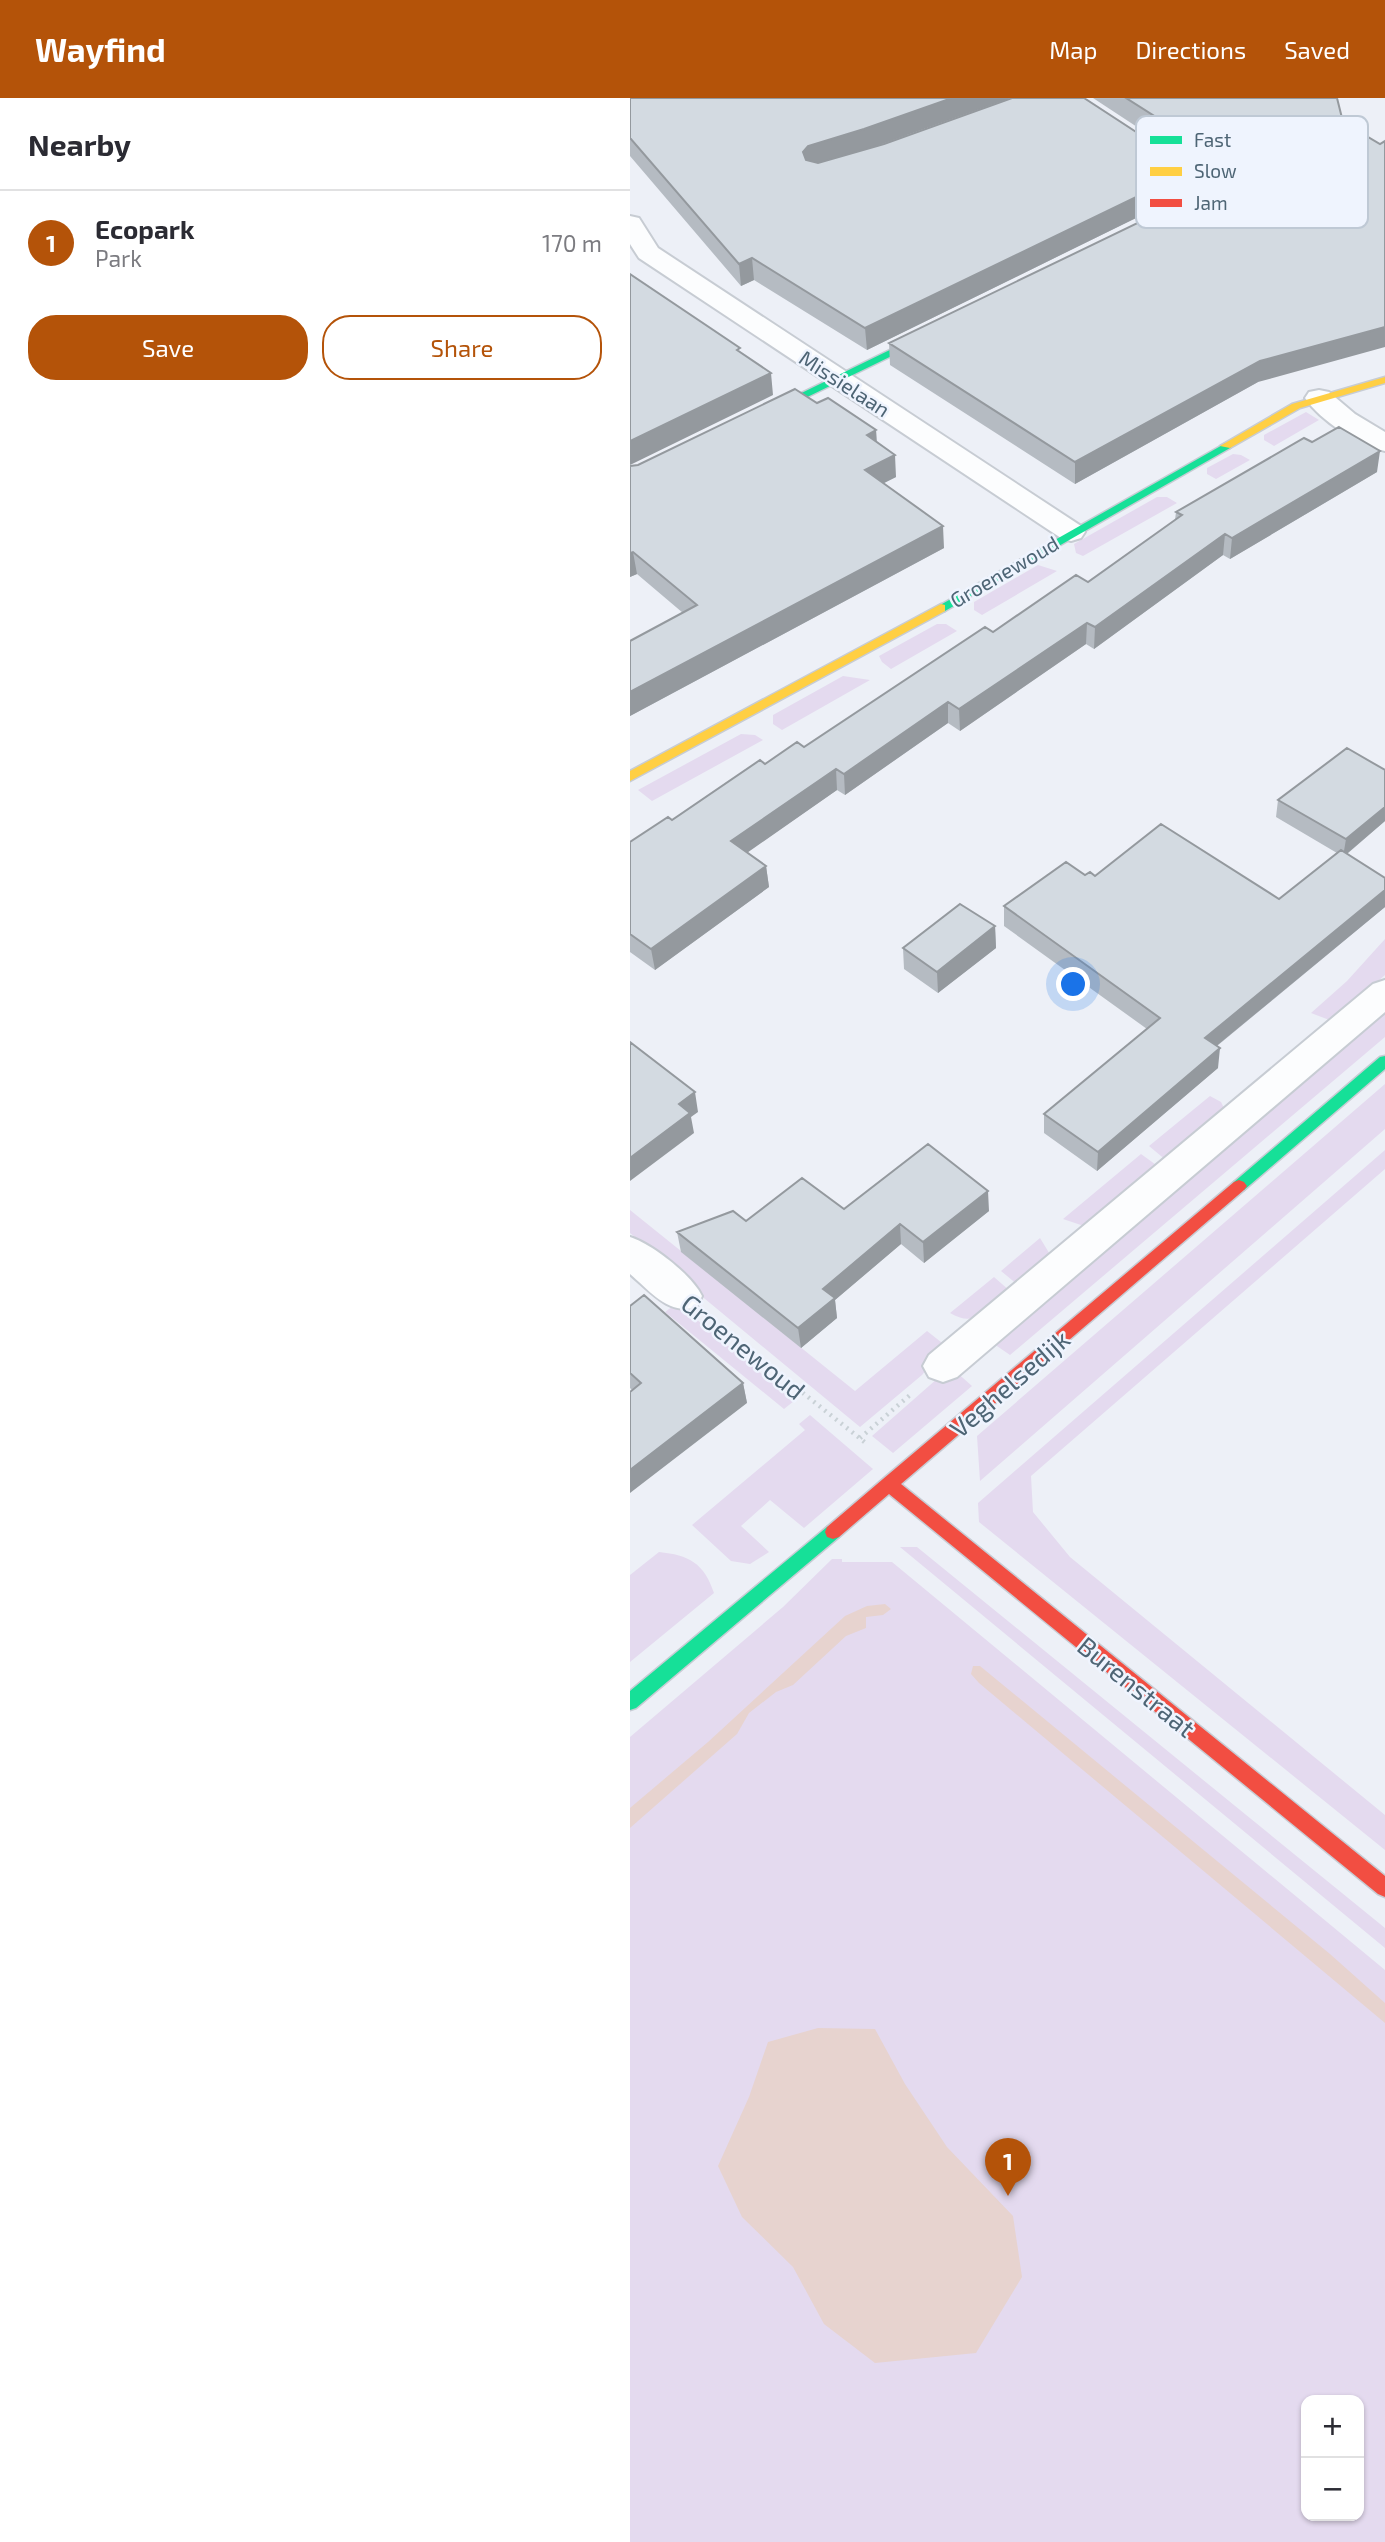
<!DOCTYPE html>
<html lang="en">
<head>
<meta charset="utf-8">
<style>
  body { margin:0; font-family:"Exo 2",sans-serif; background:#f7f7f7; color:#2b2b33 }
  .controls { position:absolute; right:21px; bottom:21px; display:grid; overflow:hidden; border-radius:14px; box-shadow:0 2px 5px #0004 }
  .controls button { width:63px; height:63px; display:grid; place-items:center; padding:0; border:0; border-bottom:2px solid #e1e1e2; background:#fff; color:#2b2b33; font:35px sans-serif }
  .you { position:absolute; left:444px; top:887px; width:24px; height:24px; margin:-18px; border:5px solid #fff; border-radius:50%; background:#1a73e8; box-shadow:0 0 0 10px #1a73e833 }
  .badge { display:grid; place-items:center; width:46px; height:46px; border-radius:50%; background:#b45309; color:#fff; font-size:23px; font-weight:700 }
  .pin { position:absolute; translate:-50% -58px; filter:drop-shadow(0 2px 4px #0008) }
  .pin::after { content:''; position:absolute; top:37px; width:24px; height:21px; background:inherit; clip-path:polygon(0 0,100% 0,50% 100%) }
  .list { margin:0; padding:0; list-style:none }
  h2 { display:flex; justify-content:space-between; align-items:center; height:91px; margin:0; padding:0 28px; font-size:30px }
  h2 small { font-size:23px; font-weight:400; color:#7c7c81 }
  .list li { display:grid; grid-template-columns:46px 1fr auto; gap:21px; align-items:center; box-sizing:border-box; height:105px; padding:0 28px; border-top:2px solid #e1e1e2 }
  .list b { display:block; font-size:26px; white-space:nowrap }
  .list p { margin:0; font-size:23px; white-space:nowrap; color:#7c7c81 }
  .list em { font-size:23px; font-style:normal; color:#7c7c81 }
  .actions { display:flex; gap:14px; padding:21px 28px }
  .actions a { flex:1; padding:16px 0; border:2px solid #b45309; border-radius:28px; text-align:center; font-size:24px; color:#b45309 }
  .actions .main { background:#b45309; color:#fff }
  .map { position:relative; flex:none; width:755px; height:2444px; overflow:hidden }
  header { display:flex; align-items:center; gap:42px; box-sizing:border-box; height:98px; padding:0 35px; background:#b45309; color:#fff }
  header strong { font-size:33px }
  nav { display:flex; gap:38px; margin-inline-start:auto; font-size:24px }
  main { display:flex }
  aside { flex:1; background:#fff }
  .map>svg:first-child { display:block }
  .green { fill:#e4daef; fill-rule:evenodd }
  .water { fill:#e7d3cf }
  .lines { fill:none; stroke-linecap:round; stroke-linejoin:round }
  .street-casing { stroke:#c7ccd3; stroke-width:4 }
  .fast-casing { stroke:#c7ccd4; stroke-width:3 }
  .slow-casing { stroke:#c7ccd4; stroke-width:3 }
  .jam-casing { stroke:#c7ccd4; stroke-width:3 }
  .path { stroke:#c9d1d6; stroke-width:4.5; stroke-dasharray:2 5; stroke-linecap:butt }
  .street { fill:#fcfdfe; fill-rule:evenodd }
  .fast { fill:#16e098; fill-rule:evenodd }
  .slow { fill:#ffcf43; fill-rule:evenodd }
  .jam { fill:#f24e42; fill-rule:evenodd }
  .wall { fill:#b5bbc2 }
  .shaded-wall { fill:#94999e }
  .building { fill:#d3dae1; stroke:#94999e; stroke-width:2 }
  .labels { text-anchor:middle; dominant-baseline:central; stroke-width:5; stroke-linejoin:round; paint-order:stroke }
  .far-street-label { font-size:21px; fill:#4e6575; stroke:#eff4fe }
  .street-label { font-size:26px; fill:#4e6575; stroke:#eff4fe }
  .key { fill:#eff4fe; stroke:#bfc9d5; stroke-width:2 }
  .key-label { font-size:19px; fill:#4e6575 }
</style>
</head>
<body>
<header>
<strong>Wayfind</strong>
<nav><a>Map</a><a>Directions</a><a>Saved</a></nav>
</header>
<main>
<aside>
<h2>Nearby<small></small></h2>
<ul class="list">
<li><span class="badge">1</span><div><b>Ecopark</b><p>Park</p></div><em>170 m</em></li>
</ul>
<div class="actions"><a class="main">Save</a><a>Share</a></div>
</aside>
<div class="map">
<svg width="755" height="2444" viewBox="0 0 755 2444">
  <rect width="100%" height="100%" fill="#edf0f7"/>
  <path class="green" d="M676 314 689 322 644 348 634 342V337Z
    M603 356 611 357 620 362 586 381 577 376V370Z
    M527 399H537L547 405 453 458 446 455 444 446Z
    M408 467 427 473 352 517 344 512V504Z
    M307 526H316L327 533 261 571 252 564 249 558Z
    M213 578 240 582 152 632 143 626V617Z
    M111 636 125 637 133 642 22 703 8 692Z
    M755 841V877L702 923 681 915 717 883Z
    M755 910V939L380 1257 364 1246Z
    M755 986V1031L350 1383 347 1338Z
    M580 998 591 1004 596 1014 537 1063 519 1048Z
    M755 1052V1071L401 1378 403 1414 440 1459 755 1717V1752L349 1424 348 1405Z
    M511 1056 529 1069 457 1129 433 1121Z
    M0 1112 225 1293 297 1233 316 1248 292 1277 230 1329 63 1191 66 1189 0 1135Z
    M410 1140 421 1158 388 1187 371 1173Z
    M364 1179 380 1193C360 1210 346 1231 320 1215Z
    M47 1205 164 1303 154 1311 35 1214Z
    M324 1272 342 1288 263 1355 242 1338 316 1273Z
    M180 1317 243 1371 174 1430 140 1402 111 1428 139 1454 120 1466 101 1463 62 1427 175 1332 169 1326Z
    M270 1449H287L755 1830V1850Z
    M29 1454C59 1457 74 1465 84 1495L0 1564V1477Z
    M202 1461H212V1464H262L755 1872V2444H0V1639L153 1509ZM676 2302H729V2418H676Z"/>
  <path class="water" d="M255 1506 261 1511 253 1517 236 1519V1530L216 1538 163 1587 146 1594 119 1615 107 1636 0 1730V1710L78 1644 215 1518 237 1508Z
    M343 1568H350L700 1856 755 1905V1925L349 1585 341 1576Z
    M188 1930 245 1931 275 1986 317 2049 383 2118 392 2179 346 2255 245 2265 194 2226 163 2169 112 2119 88 2068 119 1999 138 1944Z"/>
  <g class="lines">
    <g class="street-casing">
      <path id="street" d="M0 118 9 120 28 150 451 428 455 434 451 440 441 443 431 440 9 160 0 146Z
        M689 292 699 294 725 316 755 334V353C728 347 691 323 675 300L679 294Z
        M755 882V914L327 1279 313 1284 299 1279 293 1268 299 1257 743 886Z
        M0 1139C22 1146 62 1177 72 1198L67 1209C39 1218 20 1193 0 1176Z"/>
    </g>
    <g class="fast-casing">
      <path id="fast" d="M437 0H448L562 74 579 97C568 109 547 124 530 123V119L560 104 569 97 554 78Z
        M307 229 311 230V234L132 321 122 319Z
        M596 345 602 348 600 350 315 513 311 514 305 510Z
        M755 958V971L614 1092H604L601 1088 604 1084 750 959Z
        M203 1427 209 1429 211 1434 209 1439 6 1610 0 1612V1593L197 1429Z"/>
    </g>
    <g class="slow-casing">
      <path id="slow" d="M755 279V285L670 310 600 350 590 348 662 306Z
        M311 506 315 507V513L0 683V673Z"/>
    </g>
    <g class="jam-casing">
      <path id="jam" d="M609 1082 614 1084 617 1088 614 1092 271 1386 755 1778V1799L748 1796 259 1396 209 1439 203 1441 197 1439 195 1434 197 1429 253 1381 604 1084Z"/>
    </g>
    <path class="path" d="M85 1225 237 1346
      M230 1340 280 1297"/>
    <use href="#street" class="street"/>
    <use href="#fast" class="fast"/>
    <use href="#slow" class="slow"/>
    <use href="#jam" class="jam"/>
  </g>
  <path class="wall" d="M0 0 558 74 557 95 237 252 124 182 111 188 0 58Z
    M463 0H707L628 284 445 386 260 267 259 245 576 92 580 87 568 69Z
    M187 305 246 332 247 344 266 379 254 385 314 450 0 618V543L53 515 7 476 0 479 8 367Z
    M682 344 747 374 600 461 593 457 464 551 456 546 330 633 318 625 215 697 207 692 117 754 136 768 139 789 25 872 0 854V744L42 722 135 666 174 649 363 534 458 484 545 422 546 414Z
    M755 672V723L717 756 755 780V809L587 948 588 970 467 1073 414 1035V1016L517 931 374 828V808L455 777 649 801 707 755 646 719 648 702Z
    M365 828 366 850 308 895 274 871 273 850Z
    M214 1111 359 1113 294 1165 271 1146 205 1202 207 1220 171 1250 51 1154 47 1134 116 1123Z
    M0 1208 113 1285 117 1305 2 1292 0 1290Z"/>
  <path class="shaded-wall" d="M322 0H381L235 52 179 69 173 54 178 48Z
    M558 74 557 95 237 252 235 230Z
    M122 160 124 182 111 188 109 166Z
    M755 229V249L628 284 445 386V364L630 263Z
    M141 275 143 297 0 367V343Z
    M246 332 247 354 237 337Z
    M750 353 747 374 600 461 602 440Z
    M265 357 266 379 236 394 235 372Z
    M313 428 314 450 0 618V594Z
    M595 436 593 457 464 551 465 529Z
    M3 454 7 476 0 479V455Z
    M457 525 456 546 330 633 329 611Z
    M318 604V625L215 697 214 676Z
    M206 671 207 692 104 764 101 743Z
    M755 709V723L713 759 716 741Z
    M136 768 139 789 25 872 21 851Z
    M755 792V809L573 959 575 940Z
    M365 828 366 850 308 895 307 874Z
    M590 950 588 970 467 1073 468 1054Z
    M65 994 68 1014 61 1019 64 1035 0 1083V1060L49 1006Z
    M358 1093 359 1113 294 1165 293 1144Z
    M270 1126 271 1146 205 1202 207 1220 171 1250 168 1230 193 1191Z
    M113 1285 117 1305 0 1395V1372Z"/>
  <path class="building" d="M0 0H322L234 31 178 48 173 54 176 62 188 65 254 46 382 0H454L549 62 558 74 235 230 122 160 109 166 0 40Z
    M496 0H707L713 24 750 46 755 43V229L630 263 445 364 259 245 576 92 590 77 570 47Z
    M0 176 110 250 107 252 141 275 0 343Z
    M165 291 187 305 198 300 246 332 237 337 265 357 235 372 313 428 0 594V543L67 507 3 454 0 455V368L8 367Z
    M709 329 750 353 602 440 595 436 465 529 457 525 329 611 318 604 214 676 206 671 101 743 136 768 21 851 0 836V744L38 719 42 722 130 662 135 666 167 644 174 649 355 529 363 534 446 477 458 484 552 417 546 414 674 340 682 344Z
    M717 650 755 672V709L716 741 648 702Z
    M531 726 649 801 711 752 755 780V792L575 940 590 950 468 1054 414 1016 530 920 374 808 436 764 455 777 460 774 465 778Z
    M330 806 365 828 307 874 273 850Z
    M0 944 65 994 49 1006 60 1015 0 1060Z
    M298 1046 358 1093 293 1144 270 1126 193 1191 205 1200 168 1230 47 1134 103 1113 116 1123 172 1080 214 1111Z
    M14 1197 113 1285 0 1372V1294L11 1285 0 1275V1208Z"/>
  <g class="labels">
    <g class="far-street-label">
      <text transform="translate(215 285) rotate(33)">Missielaan</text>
      <text transform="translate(374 473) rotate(-30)">Groenewoud</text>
    </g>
    <g class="street-label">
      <text transform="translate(114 1248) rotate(39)">Groenewoud</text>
      <text transform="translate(379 1285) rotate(-41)">Veghelsedijk</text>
      <text transform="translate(507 1588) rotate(39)">Burenstraat</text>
    </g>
  </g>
  <rect x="506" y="18" width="232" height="112" rx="10" class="key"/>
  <rect x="520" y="38" width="32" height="8" fill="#16e098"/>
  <rect x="520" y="69" width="32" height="9" fill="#ffcf43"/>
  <rect x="520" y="101" width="32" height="8" fill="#f24e42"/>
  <g class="key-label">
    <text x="564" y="49">Fast</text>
    <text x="564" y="80">Slow</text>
    <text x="564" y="112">Jam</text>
  </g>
</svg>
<div class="controls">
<button>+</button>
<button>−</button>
</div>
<div class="you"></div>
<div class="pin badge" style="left:378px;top:2098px">1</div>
</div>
</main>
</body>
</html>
